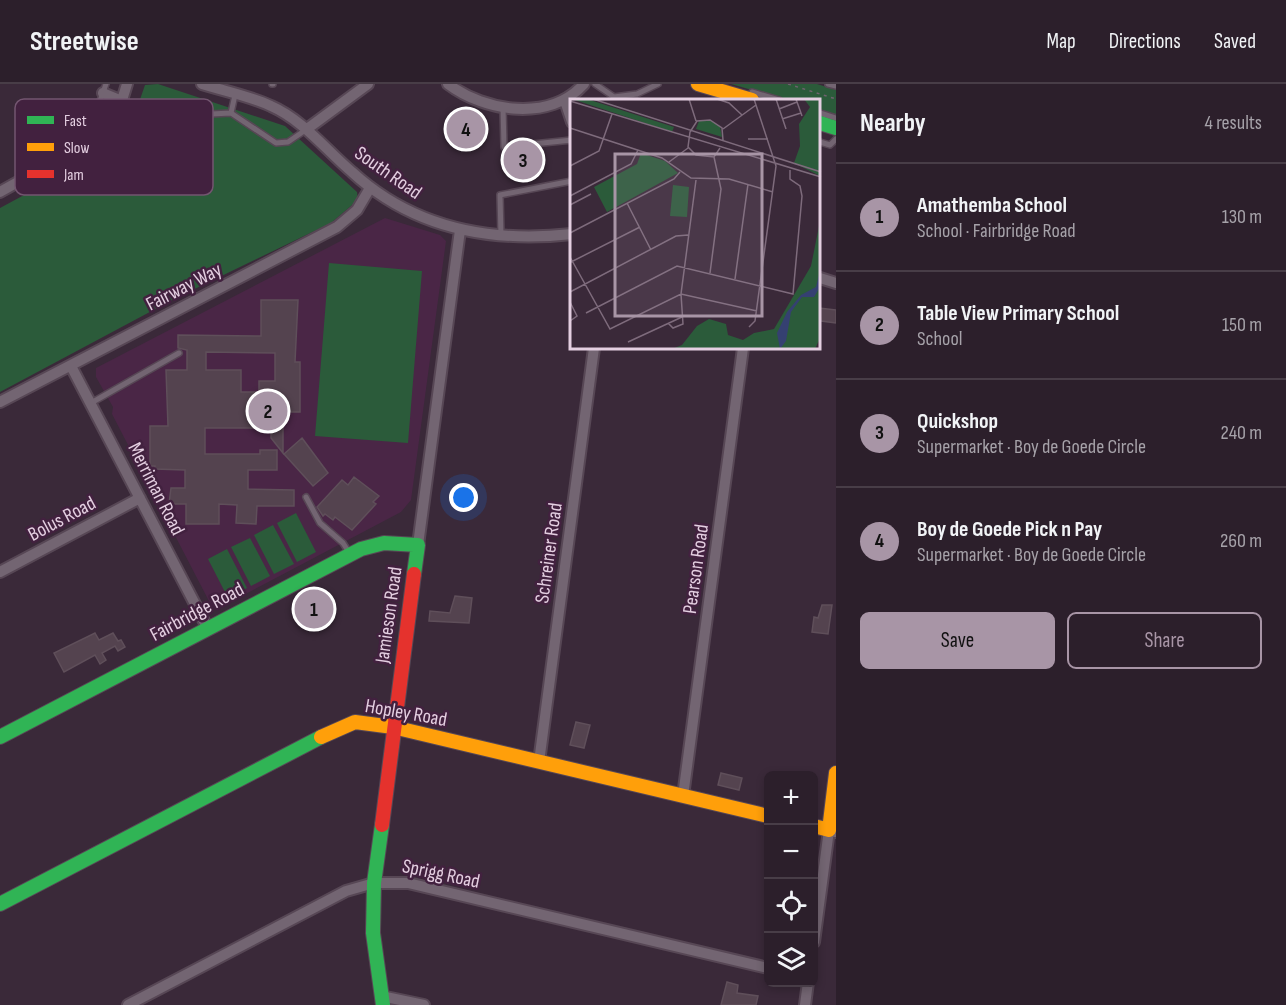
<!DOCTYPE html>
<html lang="en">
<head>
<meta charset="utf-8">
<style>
  body { margin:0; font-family:"Sofia Sans Condensed",sans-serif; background:#382c37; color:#f1f3f6 }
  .controls { position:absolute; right:18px; bottom:18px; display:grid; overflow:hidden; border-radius:9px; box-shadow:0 3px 9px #0003 }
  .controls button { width:54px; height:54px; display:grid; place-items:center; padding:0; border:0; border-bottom:2px solid #483d47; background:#2c1f2b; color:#f1f3f6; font:30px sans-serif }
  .you { position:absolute; left:464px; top:414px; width:21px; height:21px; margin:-15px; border:4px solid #fff; border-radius:50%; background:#1a73e8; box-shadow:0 0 0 9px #1a73e833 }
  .badge { display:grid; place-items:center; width:39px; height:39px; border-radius:50%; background:#a895a6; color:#111; font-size:20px; font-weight:700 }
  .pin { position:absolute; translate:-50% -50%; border:3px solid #fff; box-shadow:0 2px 6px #0006 }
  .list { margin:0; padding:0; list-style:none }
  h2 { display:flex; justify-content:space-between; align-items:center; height:78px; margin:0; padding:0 24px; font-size:26px }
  h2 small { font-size:20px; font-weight:400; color:#a6a2a9 }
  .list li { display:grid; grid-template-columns:39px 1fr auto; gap:18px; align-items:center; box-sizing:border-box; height:108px; padding:0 24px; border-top:2px solid #483d47 }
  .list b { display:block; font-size:22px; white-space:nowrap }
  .list p { margin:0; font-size:20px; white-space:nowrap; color:#a6a2a9 }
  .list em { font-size:20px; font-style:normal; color:#a6a2a9 }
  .actions { display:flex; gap:12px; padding:18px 24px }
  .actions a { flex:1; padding:14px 0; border:2px solid #a895a6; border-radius:9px; text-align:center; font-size:21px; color:#a895a6 }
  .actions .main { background:#a895a6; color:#111 }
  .icon { flex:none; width:33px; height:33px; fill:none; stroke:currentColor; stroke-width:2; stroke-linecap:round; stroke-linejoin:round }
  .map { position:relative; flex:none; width:836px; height:921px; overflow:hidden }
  header { display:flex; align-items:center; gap:36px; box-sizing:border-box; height:84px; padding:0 30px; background:#2c1f2b; border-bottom:2px solid #483d47 }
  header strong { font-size:28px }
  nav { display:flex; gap:33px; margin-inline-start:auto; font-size:21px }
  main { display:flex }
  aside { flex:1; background:#2c1f2b }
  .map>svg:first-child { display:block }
  .built { fill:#4a2646 }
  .green { fill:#2b5b3a }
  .building { fill:#54434f; stroke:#5f4f5a; stroke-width:1.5; fill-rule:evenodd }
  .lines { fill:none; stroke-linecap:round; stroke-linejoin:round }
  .lane-casing { stroke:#574755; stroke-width:8 }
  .street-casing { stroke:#574755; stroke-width:14 }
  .fast-casing { stroke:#574755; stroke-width:16 }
  .slow-casing { stroke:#574755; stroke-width:16 }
  .jam-casing { stroke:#574755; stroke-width:16 }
  .path { stroke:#6f626e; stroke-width:1.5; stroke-dasharray:3 4.5; stroke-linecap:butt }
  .lane { stroke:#736572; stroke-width:5 }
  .street { stroke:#736572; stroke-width:10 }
  .fast { stroke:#30b455; stroke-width:14 }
  .slow { stroke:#ff9f0a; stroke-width:14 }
  .jam { stroke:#e5322d; stroke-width:14 }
  .labels { text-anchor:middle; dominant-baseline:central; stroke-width:5; stroke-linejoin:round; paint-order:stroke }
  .street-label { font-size:20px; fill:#e4cfe1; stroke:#42213f }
  .inset-road { fill:none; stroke:#7e6b7c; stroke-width:1.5 }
  .view { fill:#a895a6; fill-opacity:0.15; stroke:#a895a6; stroke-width:3 }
  .inset-edge { fill:none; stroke:#e4cfe1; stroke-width:3 }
  .key { fill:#42213f; stroke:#735570; stroke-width:1.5 }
  .key-label { font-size:16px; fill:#e4cfe1 }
</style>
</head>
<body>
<header>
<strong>Streetwise</strong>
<nav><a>Map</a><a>Directions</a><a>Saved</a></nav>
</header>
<main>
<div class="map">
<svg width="836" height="921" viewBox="0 0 836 921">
  <rect width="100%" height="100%" fill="#3a2939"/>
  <path class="built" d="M385 134 440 151 446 157 411 416 401 428 219 524 211 521 112 330 113 323 96 293V284Z"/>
  <path class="green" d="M158 0 285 42 357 108 358 116 331 139 176 214 0 308V124L126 56 145 1Z
    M731 0H817L836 6V31L820 26V16H787Z
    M329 179 422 187 408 359 315 352Z
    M296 429 316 468 297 478 277 439Z
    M273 441 294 480 274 490 254 451Z
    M250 454 270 492 251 502 231 463Z
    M227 465 247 504 228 514 208 475Z"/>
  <path class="building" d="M261 216H298L295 278H300V328H283V369L271 354V344H205V370H260V366H277V386H248V405L294 406V422H257L256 440 236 439 237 421 219 420V440H186V420H169L171 404H185V386L155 385V382H150V342H168L166 286H187V266L178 264V251L261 252ZM206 268 275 269V297H259V308H241V286H206Z
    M819 224 836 226V239L821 237Z
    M302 354 328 389 313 402 284 370Z
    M354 393 379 412 373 418 376 420 352 446 335 433 333 436 325 430 323 432 317 423 342 396 348 401Z
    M455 512 472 514 469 539 429 537 430 527 450 529Z
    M822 521H832L828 550 812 548 814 533 818 534Z
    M95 549 99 556 113 549 118 557 121 556 125 563 118 567 115 562 102 569 106 576 100 580 95 571 64 588 54 569Z
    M576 638 590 641 584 664 570 661Z
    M721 689 742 694 739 706 718 701Z
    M727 898 738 901 737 909 758 912 756 921H721Z"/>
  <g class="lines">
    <g class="lane-casing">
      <path id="lane" d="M272 0H273
        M595 0 614 13 637 10 658 0
        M828 0 836 2
        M752 8 779 16
        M235 11 231 29 276 59 288 58 307 45
        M503 23 504 63 572 56
        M120 24 152 33 231 29
        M820 29 836 34
        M95 31 106 0
        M820 58 830 61 836 55
        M148 79 161 51 162 34
        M501 152 500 111 572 97
        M91 319 179 269
        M306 413 320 439 343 459 350 470"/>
    </g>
    <g class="street-casing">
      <path id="street" d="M202 0C224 7 250 12 271 22 303 36 326 66 352 88 413 144 491 159 572 150
        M448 0C485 28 550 38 584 0
        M103 9 122 17
        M565 17 572 38
        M307 45 368 0
        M0 108 102 51 118 29 127 0
        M820 194 836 199
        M71 282 208 545
        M0 318 337 143 357 126 370 104
        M418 461 460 146
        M0 488 140 414
        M539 678 594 264
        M683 712 743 264
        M814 858 829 746 835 748
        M381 912 424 921
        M128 921 346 807 374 799H408L768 884
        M805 921 808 898"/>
    </g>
    <g class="fast-casing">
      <path id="fast" d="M820 39 836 44
        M0 653 361 465 384 459 418 461 414 490
        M382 741 374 799 373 849 383 921
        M0 820 321 653"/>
    </g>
    <g class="slow-casing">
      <path id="slow" d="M698 0 752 16
        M321 653 355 638 393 643 768 732
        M814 742 829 746 836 689"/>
    </g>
    <g class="jam-casing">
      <path id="jam" d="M382 741 414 490"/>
    </g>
    <path class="path" d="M788 0 836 15"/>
    <use href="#lane" class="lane"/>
    <use href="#street" class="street"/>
    <use href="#fast" class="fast"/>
    <use href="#slow" class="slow"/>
    <use href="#jam" class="jam"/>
  </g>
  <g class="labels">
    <g class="street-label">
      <text transform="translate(388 89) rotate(35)">South Road</text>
      <text transform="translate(184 203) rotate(-27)">Fairway Way</text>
      <text transform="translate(156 405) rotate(63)">Merriman Road</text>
      <text transform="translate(62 435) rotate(-28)">Bolus Road</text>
      <text transform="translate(549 469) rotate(-82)">Schreiner Road</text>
      <text transform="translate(696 485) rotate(-82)">Pearson Road</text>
      <text transform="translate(197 528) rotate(-28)">Fairbridge Road</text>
      <text transform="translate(389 531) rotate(-82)">Jamieson Road</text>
      <text transform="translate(406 629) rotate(10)">Hopley Road</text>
      <text transform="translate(441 790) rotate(12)">Sprigg Road</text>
    </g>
  </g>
  <g transform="translate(570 15)">
    <rect width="250" height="250" fill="#3a2939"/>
    <path d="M2 0H17L104 28 102 33ZM234 0H250V77L224 64 230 47 229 25 240 8ZM129 22H142L150 28 152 38 126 30ZM71 54 95 62 108 74 37 113 24 88 67 65ZM103 86 119 88 117 118 100 117ZM250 122 251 237 245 250H102L112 246 127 227 139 220 156 225 158 236 173 241 184 234 204 230 241 167Z" fill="#2b5b3a"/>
    <path d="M250 172V188L244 198H232L221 213 216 242 210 250 207 234 217 213 231 196 246 188Z" fill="#354071"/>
    <path class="inset-road" d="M23 0 251 73M119 0 126 22M147 0 159 4 172 16M206 0 216 30M226 0 232 17M0 2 251 78M209 10 227 3M212 20 231 14M0 29 92 59 121 79 159 80 203 93M153 30 186 6M178 40H198M150 49 144 58 126 56 118 48 120 33 127 22 140 21 152 29 153 41M99 63 118 49M0 67 29 52 42 15M0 97 61 65 68 51M57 104 81 151M0 106 21 95M0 134 104 80 110 73M0 158 40 230 111 195 187 212M1 163 70 128M140 174 151 90 144 58M165 180 178 85M0 193 106 137 118 136M0 203 7 217 0 222M16 214 107 167 223 195 232 97 230 87 220 80V71M98 224 103 229 113 225 111 195 126 81M179 228 185 222 206 67 184 0M58 243 112 218"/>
    <path class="view" d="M45 55H192V217H45Z"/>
    <rect width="250" height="250" class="inset-edge"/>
  </g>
  <rect x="15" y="15" width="198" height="96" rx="9" class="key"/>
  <rect x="27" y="32" width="27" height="8" fill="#30b455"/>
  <rect x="27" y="59" width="27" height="8" fill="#ff9f0a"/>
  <rect x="27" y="86" width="27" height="8" fill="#e5322d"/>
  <g class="key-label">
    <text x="64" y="42">Fast</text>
    <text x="64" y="69">Slow</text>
    <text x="64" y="96">Jam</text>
  </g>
</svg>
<div class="controls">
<button>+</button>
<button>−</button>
<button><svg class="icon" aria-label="locate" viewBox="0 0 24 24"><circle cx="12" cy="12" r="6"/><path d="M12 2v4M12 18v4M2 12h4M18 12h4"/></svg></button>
<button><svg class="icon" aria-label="layers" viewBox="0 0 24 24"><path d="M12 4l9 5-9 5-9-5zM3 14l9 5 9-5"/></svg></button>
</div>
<div class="you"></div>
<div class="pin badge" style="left:314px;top:525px">1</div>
<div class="pin badge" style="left:268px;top:327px">2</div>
<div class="pin badge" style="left:523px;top:76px">3</div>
<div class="pin badge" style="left:466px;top:45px">4</div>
</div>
<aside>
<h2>Nearby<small>4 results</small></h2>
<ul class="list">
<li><span class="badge">1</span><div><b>Amathemba School</b><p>School · Fairbridge Road</p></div><em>130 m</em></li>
<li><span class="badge">2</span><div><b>Table View Primary School</b><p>School</p></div><em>150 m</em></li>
<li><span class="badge">3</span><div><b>Quickshop</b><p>Supermarket · Boy de Goede Circle</p></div><em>240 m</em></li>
<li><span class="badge">4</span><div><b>Boy de Goede Pick n Pay</b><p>Supermarket · Boy de Goede Circle</p></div><em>260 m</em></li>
</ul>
<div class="actions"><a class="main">Save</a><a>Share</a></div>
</aside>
</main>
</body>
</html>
